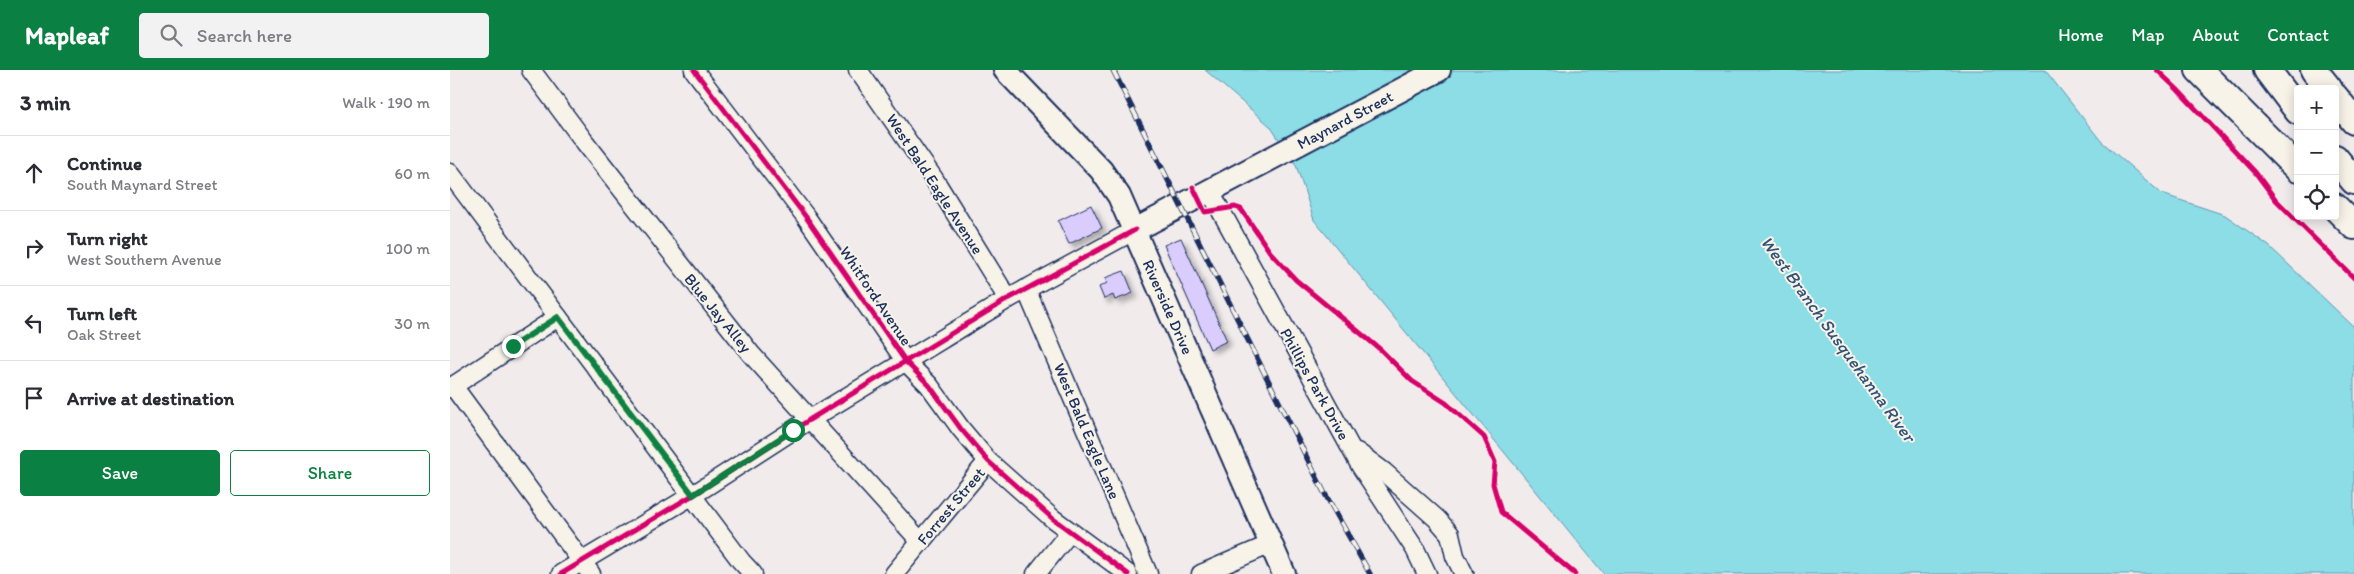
<!DOCTYPE html>
<html lang="en">
<head>
<meta charset="utf-8">
<style>
	body { margin:0; font-family:Itim,sans-serif; background:#f2f2f3; color:#2b2b33 }
	.controls { position:absolute; right:15px; top:15px; display:grid; overflow:hidden; border-radius:5px; box-shadow:0 2px 12px #0003 }
	.controls button { width:45px; height:45px; display:grid; place-items:center; padding:0; border:0; border-bottom:1px solid #e1e1e2; background:#fff; color:#2b2b33; font:25px sans-serif }
	.stop { position:absolute; width:15px; height:15px; margin:-11px; border:4px solid #0b8043; border-radius:50%; background:#fff }
	.stop.end { background:#0b8043; border-color:#fff; box-shadow:0 1px 5px #0008 }
	.list { margin:0; padding:0; list-style:none }
	h2 { display:flex; justify-content:space-between; align-items:center; height:65px; margin:0; padding:0 20px; font-size:21px }
	h2 small { font-size:16px; font-weight:400; color:#7c7c81 }
	.list li { display:grid; grid-template-columns:32px 1fr auto; gap:15px; align-items:center; box-sizing:border-box; height:75px; padding:0 20px; border-top:1px solid #e1e1e2 }
	.list b { display:block; font-size:19px; white-space:nowrap }
	.list p { margin:0; font-size:16px; white-space:nowrap; color:#7c7c81 }
	.list em { font-size:16px; font-style:normal; color:#7c7c81 }
	.actions { display:flex; gap:10px; padding:15px 20px }
	.actions a { flex:1; padding:11px 0; border:1px solid #0b8043; border-radius:5px; text-align:center; font-size:18px; color:#0b8043 }
	.actions .main { background:#0b8043; color:#fff }
	.icon { flex:none; width:28px; height:28px; fill:none; stroke:currentColor; stroke-width:2; stroke-linecap:round; stroke-linejoin:round }
	.map { position:relative; flex:none; width:1904px; height:504px; overflow:hidden }
	header { display:flex; align-items:center; gap:30px; box-sizing:border-box; height:70px; padding:0 25px; background:#0b8043; color:#fff }
	header strong { font-size:24px }
	nav { display:flex; gap:28px; margin-inline-start:auto; font-size:18px }
	.search { width:350px; height:45px; background:#f2f2f3; display:flex; align-items:center; gap:12px; box-sizing:border-box; padding:0 18px; border-radius:5px; color:#7c7c81; font-size:19px }
	main { display:flex }
	aside { flex:1; background:#fff }
	.map>svg:first-child { display:block }
	.water { fill:#8cdde6; stroke:#5f97b0 }
	.building { fill:#dbccfe; stroke:#1b2f5e; filter:url(#shadow) }
	.lines { fill:none; stroke-linecap:round; stroke-linejoin:round }
	.minor-casing { stroke:#1b2f5e; stroke-width:21 }
	.major-casing { stroke:#1b2f5e; stroke-width:26 }
	.highway-casing { stroke:#1b2f5e; stroke-width:30 }
	.minor { stroke:#f7f3e8; stroke-width:18 }
	.major { stroke:#f7f3e8; stroke-width:22 }
	.highway { stroke:#f7f3e8; stroke-width:26 }
	.rail-casing { stroke:#1b2f5e; stroke-width:5.5 }
	.rail { stroke:#f7f3e8; stroke-width:4; stroke-dasharray:11; stroke-linecap:butt }
	.cycleway-casing { stroke:#f7f3e8; stroke-width:8 }
	.cycleway { stroke:#d6006c; stroke-width:5 }
	.route { stroke:#0b8043; stroke-width:6 }
	.labels { text-anchor:middle; dominant-baseline:central; stroke-width:4; stroke-linejoin:round; paint-order:stroke }
	.street-label { font-size:16px; fill:#1b2f5e; stroke:#f7f3e8 }
	.water-label { font-size:18px; font-style:italic; fill:#325279; stroke:#f7f3e8 }
</style>
</head>
<body>
<header>
<strong>Mapleaf</strong>
<div class="search"><svg class="icon" aria-label="search" viewBox="0 0 24 24"><circle cx="10" cy="10" r="6"/><path d="M15 15l6 6"/></svg>Search here</div>
<nav><a>Home</a><a>Map</a><a>About</a><a>Contact</a></nav>
</header>
<main>
<aside>
<h2>3 min<small>Walk · 190 m</small></h2>
<ul class="list">
<li><svg class="icon" aria-label="ahead" viewBox="0 0 24 24"><path d="M12 20V5M6 11l6-6 6 6"/></svg><div><b>Continue</b><p>South Maynard Street</p></div><em>60 m</em></li>
<li><svg class="icon" aria-label="right" viewBox="0 0 24 24"><path d="M7 20v-9h11M14 6l5 5-5 5"/></svg><div><b>Turn right</b><p>West Southern Avenue</p></div><em>100 m</em></li>
<li><svg class="icon" aria-label="left" viewBox="0 0 24 24"><path d="M17 20v-9H6M10 6l-5 5 5 5"/></svg><div><b>Turn left</b><p>Oak Street</p></div><em>30 m</em></li>
<li><svg class="icon" aria-label="arrive" viewBox="0 0 24 24"><path d="M6 21V4h12l-3 4 3 4H6"/></svg><div><b>Arrive at destination</b></div></li>
</ul>
<div class="actions"><a class="main">Save</a><a>Share</a></div>
</aside>
<div class="map">
<svg width="1904" height="504" viewBox="0 0 1904 504">
	<defs>
		<filter id="shadow"><feDropShadow dx="4.5" dy="4.5" stdDeviation="2.5" flood-color="#0004"/></filter>
	</defs>
	<rect width="100%" height="100%" fill="#f1ebec"/>
	<filter id="ink" filterUnits="userSpaceOnUse"><feTurbulence type="fractalNoise" baseFrequency=".02" numOctaves="2"/><feDisplacementMap in="SourceGraphic" scale="10" xChannelSelector="R" yChannelSelector="G"/><feConvolveMatrix kernelMatrix="1 2 1 2 8 2 1 2 1" color-interpolation-filters="sRGB"/></filter>
	<g filter="url(#ink)">
		<path class="water" d="M755,0H1595L1651,71L1712,124L1775,145L1819,176L1904,257V504H1154L864,150L846,95L820,56Z"/>
		<g class="building">
			<path d="M641,135L652,158L619,174L608,151Z"/>
			<path d="M731,168L777,271L760,279L714,175Z"/>
			<path d="M674,201L683,223L665,230L663,225L654,229L649,217L657,213L655,208Z"/>
		</g>
		<g class="lines">
			<defs>
				<g id="minor">
					<path d="M81,0L134,71L301,284L471,472"/>
					<path d="M244,0L356,147L456,292L479,315L511,359L538,391L602,448L678,504"/>
					<path d="M408,0L484,109L558,229"/>
					<path d="M0,103L291,491L303,504"/>
					<path d="M760,121L910,395L965,479L977,504"/>
					<path d="M576,219L698,504"/>
					<path d="M3,316L141,504"/>
					<path d="M0,318L108,247"/>
					<path d="M907,382L934,402L987,449L1000,464L1005,486L1014,504"/>
					<path d="M111,504L243,425L359,350L558,229L685,160"/>
					<path d="M444,504L538,391"/>
					<path d="M586,504L620,462"/>
					<path d="M751,504L821,474"/>
				</g>
				<g id="major">
					<path d="M555,0L651,100L669,126L834,504"/>
					<path d="M685,160L989,0"/>
				</g>
				<g id="highway">
					<path d="M1749,0L1848,99"/>
					<path d="M1817,0L1848,41"/>
					<path d="M1864,0L1879,19"/>
					<path d="M1885,27L1904,51"/>
					<path d="M1885,88L1904,111"/>
					<path d="M1885,137L1904,156"/>
				</g>
			</defs>
			<use href="#minor" class="minor-casing"/>
			<use href="#major" class="major-casing"/>
			<use href="#highway" class="highway-casing"/>
			<use href="#minor" class="minor"/>
			<use href="#major" class="major"/>
			<use href="#highway" class="highway"/>
			<defs>
				<path id="rail" d="M663,0L874,422L920,504"/>
			</defs>
			<use href="#rail" class="rail-casing"/>
			<use href="#rail" class="rail"/>
			<defs>
				<g id="cycleway">
					<path d="M244,0L356,147L456,292L479,315L511,359L538,391L602,448L678,504"/>
					<path d="M1707,0L1727,19L1805,102L1826,130L1904,208"/>
					<path d="M743,117L755,142L785,137L791,139L820,182L846,210L931,280L962,311L996,333L1034,367L1045,392L1043,414L1051,442L1125,504"/>
					<path d="M111,504L243,425L359,350L558,229L685,160"/>
				</g>
			</defs>
			<use href="#cycleway" class="cycleway-casing"/>
			<use href="#cycleway" class="cycleway"/>
		</g>
	</g>
	<g class="lines" filter="url(#ink)">
		<path class="route" d="M63,276L108,247L243,425L343,360"/>
	</g>
	<g class="labels">
		<g class="street-label">
			<text transform="translate(895 50) rotate(-28)">Maynard Street</text>
			<text transform="translate(485 114) rotate(57)">West Bald Eagle Avenue</text>
			<text transform="translate(426 226) rotate(56)">Whitford Avenue</text>
			<text transform="translate(718 237) rotate(66)">Riverside Drive</text>
			<text transform="translate(268 243) rotate(51)">Blue Jay Alley</text>
			<text transform="translate(865 314) rotate(61)">Phillips Park Drive</text>
			<text transform="translate(637 361) rotate(67)">West Bald Eagle Lane</text>
			<text transform="translate(501 436) rotate(-50)">Forrest Street</text>
		</g>
		<g class="water-label">
			<text transform="translate(1388 269) rotate(54)">West Branch Susquehanna River</text>
		</g>
	</g>
</svg>
<div class="controls">
<button>+</button>
<button>−</button>
<button><svg class="icon" aria-label="locate" viewBox="0 0 24 24"><circle cx="12" cy="12" r="6"/><path d="M12 2v4M12 18v4M2 12h4M18 12h4"/></svg></button>
</div>
<div class="stop" style="left:343px;top:360px"></div>
<div class="stop end" style="left:63px;top:276px"></div>
</div>
</main>
</body>
</html>
